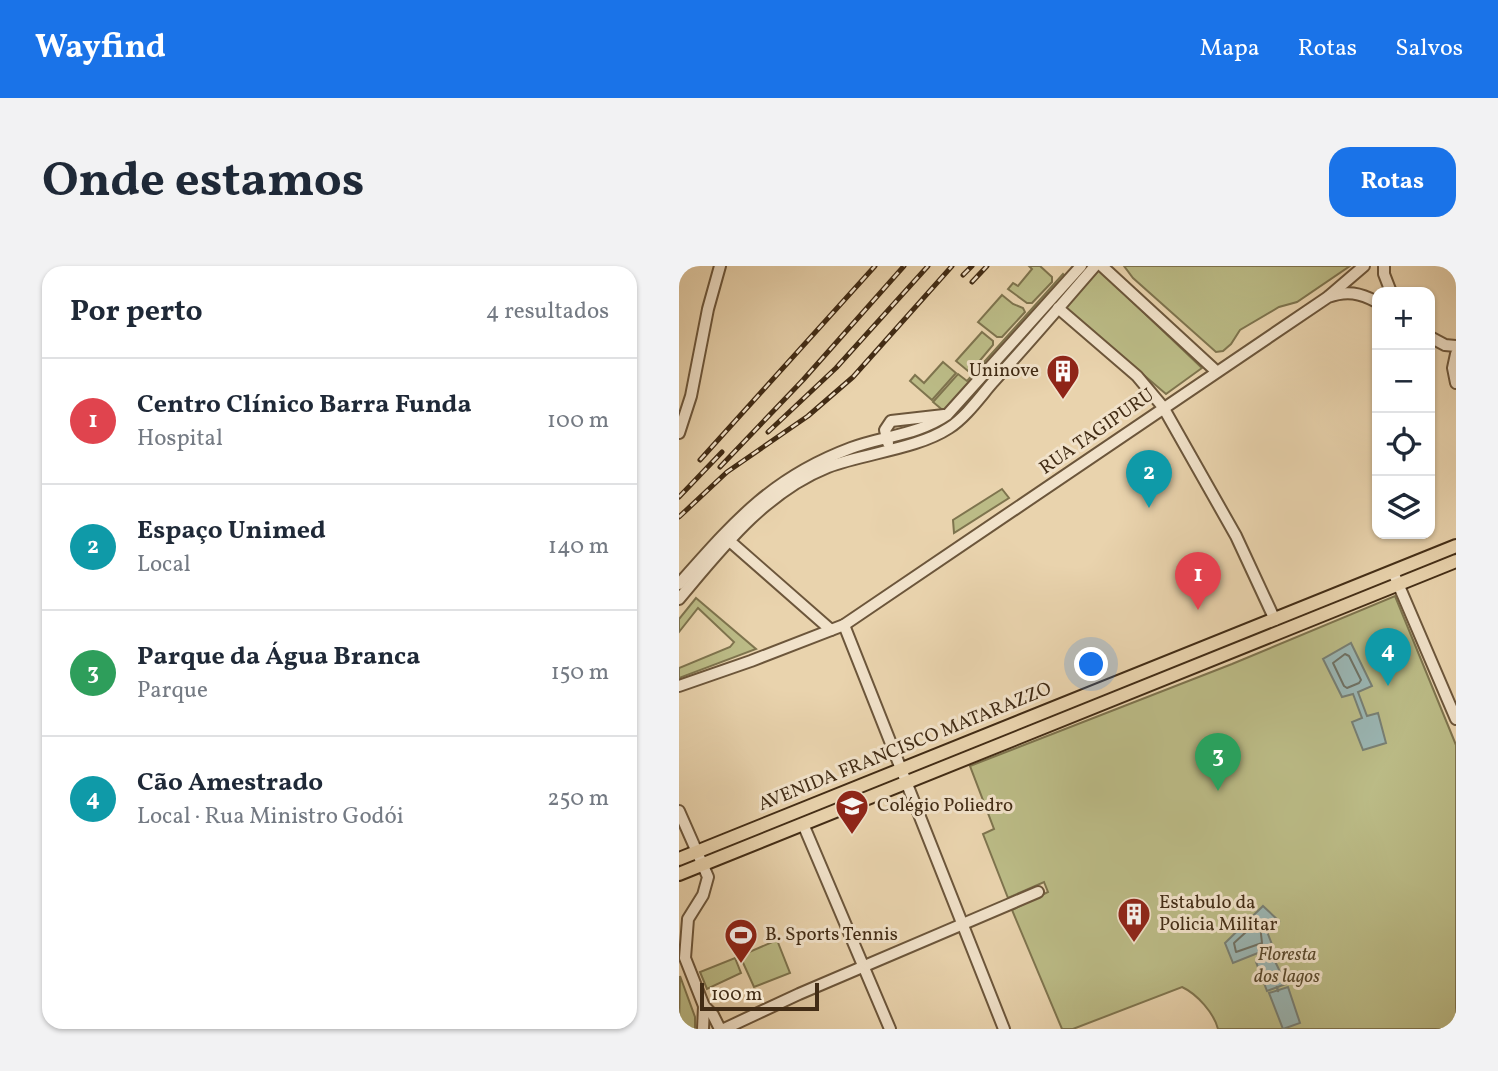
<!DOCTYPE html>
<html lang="pt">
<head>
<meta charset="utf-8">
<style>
	body { margin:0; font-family:Vollkorn,serif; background:#f2f2f3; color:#1f2937 }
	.controls { position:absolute; right:21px; top:21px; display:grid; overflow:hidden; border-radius:14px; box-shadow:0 2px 5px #0004 }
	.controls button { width:63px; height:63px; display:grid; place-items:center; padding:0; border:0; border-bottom:2px solid #e0e1e3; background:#fff; color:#1f2937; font:35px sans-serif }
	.scale { position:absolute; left:21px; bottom:18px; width:119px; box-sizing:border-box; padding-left:7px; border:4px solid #422c15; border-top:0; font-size:19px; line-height:24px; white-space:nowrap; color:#422c15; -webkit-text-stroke:5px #f1e2ca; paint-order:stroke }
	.you { position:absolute; left:413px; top:399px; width:24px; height:24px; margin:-18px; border:5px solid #fff; border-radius:50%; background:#1a73e8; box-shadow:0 0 0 10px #1a73e833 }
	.badge { display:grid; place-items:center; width:46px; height:46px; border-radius:50%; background:#1a73e8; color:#fff; font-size:23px; font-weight:700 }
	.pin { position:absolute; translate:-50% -58px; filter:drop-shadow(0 2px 4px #0008) }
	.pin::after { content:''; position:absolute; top:37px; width:24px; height:21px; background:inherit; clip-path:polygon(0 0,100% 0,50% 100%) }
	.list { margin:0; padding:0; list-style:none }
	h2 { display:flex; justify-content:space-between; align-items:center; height:91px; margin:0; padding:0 28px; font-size:30px }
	h2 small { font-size:23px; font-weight:400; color:#747a83 }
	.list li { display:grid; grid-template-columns:46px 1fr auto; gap:21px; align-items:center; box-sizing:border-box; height:126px; padding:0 28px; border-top:2px solid #e0e1e3 }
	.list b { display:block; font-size:26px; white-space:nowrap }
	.list p { margin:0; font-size:23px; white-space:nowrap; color:#747a83 }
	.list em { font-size:23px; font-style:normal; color:#747a83 }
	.icon { flex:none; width:38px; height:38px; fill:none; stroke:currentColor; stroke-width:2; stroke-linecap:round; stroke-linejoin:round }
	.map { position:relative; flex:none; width:777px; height:763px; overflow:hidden; border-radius:21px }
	header { display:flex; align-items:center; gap:42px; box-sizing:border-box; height:98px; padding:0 35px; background:#1a73e8; color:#fff }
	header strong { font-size:33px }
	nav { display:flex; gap:38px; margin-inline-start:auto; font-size:24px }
	.intro { display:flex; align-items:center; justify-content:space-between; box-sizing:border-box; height:168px; padding:0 42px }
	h1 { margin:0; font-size:49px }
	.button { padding:18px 32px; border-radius:21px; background:#1a73e8; color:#fff; font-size:24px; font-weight:700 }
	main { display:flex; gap:42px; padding:0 42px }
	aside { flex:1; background:#fff; border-radius:21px; box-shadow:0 2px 5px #0004 }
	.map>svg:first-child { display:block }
	.green { fill:#bbbb86; stroke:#7e744e; stroke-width:2 }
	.water { fill:#9ab6b4; stroke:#777f74; stroke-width:2 }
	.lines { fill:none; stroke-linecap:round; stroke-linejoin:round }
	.shore { stroke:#6e7164; stroke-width:2 }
	.stream { stroke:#777f74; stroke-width:2.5 }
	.minor-casing { stroke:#6c563b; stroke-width:14 }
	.major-casing { stroke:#422c15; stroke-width:16 }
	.minor { stroke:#f1e2ca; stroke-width:10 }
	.major { stroke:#e9d3ad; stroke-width:12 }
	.rail-casing { stroke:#422c15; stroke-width:5 }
	.rail { stroke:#f1e2ca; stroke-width:2.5; stroke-dasharray:8; stroke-linecap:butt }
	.labels { text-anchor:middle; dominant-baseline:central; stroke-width:6; stroke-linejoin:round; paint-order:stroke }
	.poi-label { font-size:19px; fill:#422c15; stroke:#f1e2ca; text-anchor:start }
	.street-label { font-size:19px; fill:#422c15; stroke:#f1e2ca }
	.park-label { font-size:19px; font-style:italic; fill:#5a492c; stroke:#f1e2ca }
</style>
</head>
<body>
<header>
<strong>Wayfind</strong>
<nav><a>Mapa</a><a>Rotas</a><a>Salvos</a></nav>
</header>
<div class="intro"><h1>Onde estamos</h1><a class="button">Rotas</a></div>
<main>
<aside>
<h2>Por perto<small>4 resultados</small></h2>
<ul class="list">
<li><span class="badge" style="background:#e0444e">1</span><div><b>Centro Clínico Barra Funda</b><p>Hospital</p></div><em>100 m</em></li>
<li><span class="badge" style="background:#0f9aa8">2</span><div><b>Espaço Unimed</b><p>Local</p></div><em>140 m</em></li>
<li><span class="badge" style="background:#2e9e5b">3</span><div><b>Parque da Água Branca</b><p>Parque</p></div><em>150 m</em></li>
<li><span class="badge" style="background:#0f9aa8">4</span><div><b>Cão Amestrado</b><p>Local · Rua Ministro Godói</p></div><em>250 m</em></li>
</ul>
</aside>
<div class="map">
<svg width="777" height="763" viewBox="0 0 777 763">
	<rect width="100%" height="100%" fill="#e9d3ad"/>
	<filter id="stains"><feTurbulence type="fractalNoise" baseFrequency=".00286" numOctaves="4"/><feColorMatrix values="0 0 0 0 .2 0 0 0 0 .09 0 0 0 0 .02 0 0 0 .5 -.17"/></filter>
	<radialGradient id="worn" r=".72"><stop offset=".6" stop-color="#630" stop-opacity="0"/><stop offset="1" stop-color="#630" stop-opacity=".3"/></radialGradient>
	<g class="green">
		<path d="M350,0H361L373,11V16L353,37H348L329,23L334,17L339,20L353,3Z"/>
		<path d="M445,0H671L618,36L600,41L561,64L552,78L544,85L537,86L454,12Z"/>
		<path d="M419,3L523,102L487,128L385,41Z"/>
		<path d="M384,8L387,11L266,146L254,136L279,108L288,115Z"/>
		<path d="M323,29L334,38L344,42L346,46L323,71H318L299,56Z"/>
		<path d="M303,66L314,75V79L293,104L289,105L277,95Z"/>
		<path d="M264,96L277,107L253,134L231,115L236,109L245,117Z"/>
		<path d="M323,223L330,232L275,267L274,254Z"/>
		<path d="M716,330L777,479V753L766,763H539C535,747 518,728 503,721L394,763H383L333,644L369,626L365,616L329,632L304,568L315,563L291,500L553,398Z"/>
		<path d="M17,332L77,383L0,412V402L51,381L55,376L19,342L0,366V353Z"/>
		<path d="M98,674L111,707L75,721L61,690Z"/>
		<path d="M56,692L62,707L28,723L21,706Z"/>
		<path d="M1,710L16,751V763H0Z"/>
	</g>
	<g class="water">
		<path d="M672,377L693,420L679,426L688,450L699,447L707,477L684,484L673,456L683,452L674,428L663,431L644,393Z"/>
		<path d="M584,640L600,655L587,663L594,681L554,697L546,677Z"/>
		<path d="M592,687L607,718L588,725L577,696Z"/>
		<path d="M609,721L621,757L604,763L590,727Z"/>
	</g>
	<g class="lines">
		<g class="shore">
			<path d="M666,388L670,390L682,414L680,417L668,422L665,420L654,397Z"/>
			<path d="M578,656L581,659L583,677L557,686L555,677Z"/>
		</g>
		<g class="stream">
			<path d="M581,686L583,693"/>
			<path d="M598,721L599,725"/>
		</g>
		<defs>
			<g id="minor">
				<path d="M423,0L537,105"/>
				<path d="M705,0V8L712,26"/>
				<path d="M650,30L685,0"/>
				<path d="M379,42L458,110L484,141L557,270L596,354"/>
				<path d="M751,71L766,79L777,80"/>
				<path d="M777,88L774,102L777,117"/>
				<path d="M0,167L12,130L29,43L41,0"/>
				<path d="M209,177L206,164L212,155L265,149"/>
				<path d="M46,271L152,364"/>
				<path d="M714,306L777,453"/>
				<path d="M0,318C55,256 92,212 172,182C204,170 239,169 268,149L402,0"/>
				<path d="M0,333C42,283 86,226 149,201C186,187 238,183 270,162C287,151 301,131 314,116C349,78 382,39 416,0"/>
				<path d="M165,359L325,763"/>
				<path d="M0,420L72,395L165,359L649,31C668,24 681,27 698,36"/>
				<path d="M0,545L29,611L24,629L9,653L6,692L25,740L34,749L41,763"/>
				<path d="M124,558L211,763"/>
				<path d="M24,763L25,740"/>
				<path d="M45,763L120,728L359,626"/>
			</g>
			<g id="major">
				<path d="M0,593L777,280"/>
				<path d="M0,608L777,295"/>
			</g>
		</defs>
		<use href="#minor" class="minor-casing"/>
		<use href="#major" class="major-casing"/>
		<use href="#minor" class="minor"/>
		<use href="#major" class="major"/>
		<defs>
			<g id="rail">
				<path d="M284,9L293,0"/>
				<path d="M293,16L308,0"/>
				<path d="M89,166L157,102L249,0"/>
				<path d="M21,194L196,0"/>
				<path d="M41,201L124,114L225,0"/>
				<path d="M0,231L43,186"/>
				<path d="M0,251L48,206L129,150L174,111L273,0"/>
			</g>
		</defs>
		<use href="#rail" class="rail-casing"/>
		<use href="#rail" class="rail"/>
	</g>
	<defs>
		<symbol id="building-pin" viewBox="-11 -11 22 30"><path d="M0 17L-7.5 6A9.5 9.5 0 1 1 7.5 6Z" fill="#8f2418" stroke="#f1e2ca"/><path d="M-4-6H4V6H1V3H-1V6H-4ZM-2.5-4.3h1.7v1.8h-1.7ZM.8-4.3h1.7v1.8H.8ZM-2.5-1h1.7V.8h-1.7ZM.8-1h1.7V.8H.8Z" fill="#fff"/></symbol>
		<symbol id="school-pin" viewBox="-11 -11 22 30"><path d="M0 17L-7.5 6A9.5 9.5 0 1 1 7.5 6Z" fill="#8f2418" stroke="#f1e2ca"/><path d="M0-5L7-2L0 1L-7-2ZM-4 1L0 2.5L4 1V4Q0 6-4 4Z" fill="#fff"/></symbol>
		<symbol id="stadium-pin" viewBox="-11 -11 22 30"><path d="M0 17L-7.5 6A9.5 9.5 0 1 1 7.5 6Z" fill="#8f2418" stroke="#f1e2ca"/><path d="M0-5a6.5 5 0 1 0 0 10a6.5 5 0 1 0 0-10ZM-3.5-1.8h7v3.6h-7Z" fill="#fff"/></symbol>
	</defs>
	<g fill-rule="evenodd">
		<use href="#building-pin" x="365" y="86" width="38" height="52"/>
		<use href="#school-pin" x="154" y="521" width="38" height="52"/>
		<use href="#building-pin" x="436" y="629" width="38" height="52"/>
		<use href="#stadium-pin" x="43" y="650" width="38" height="52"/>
	</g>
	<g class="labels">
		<g class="poi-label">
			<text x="360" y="105" text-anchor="end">Uninove</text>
			<text x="198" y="540">Colégio Poliedro</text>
			<text x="480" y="637">Estabulo da<tspan x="480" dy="22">Policia Militar</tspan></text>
			<text x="86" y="669">B. Sports Tennis</text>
		</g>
		<g class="street-label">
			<text transform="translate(418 166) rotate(-35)">RUA TAGIPURU</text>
			<text transform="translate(226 481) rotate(-22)">AVENIDA FRANCISCO MATARAZZO</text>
		</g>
		<g class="park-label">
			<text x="608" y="689">Floresta<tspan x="608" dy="22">dos lagos</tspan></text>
		</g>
	</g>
	<rect width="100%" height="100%" filter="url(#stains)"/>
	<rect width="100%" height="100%" fill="url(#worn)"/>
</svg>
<div class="controls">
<button>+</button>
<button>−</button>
<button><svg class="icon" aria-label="locate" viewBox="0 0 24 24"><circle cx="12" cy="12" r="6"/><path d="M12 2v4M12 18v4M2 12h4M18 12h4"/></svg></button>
<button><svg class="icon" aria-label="layers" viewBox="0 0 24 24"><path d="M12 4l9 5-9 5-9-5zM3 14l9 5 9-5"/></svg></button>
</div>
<div class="scale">100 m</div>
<div class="you"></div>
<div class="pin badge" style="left:519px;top:344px;background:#e0444e">1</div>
<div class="pin badge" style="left:470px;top:242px;background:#0f9aa8">2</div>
<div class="pin badge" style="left:539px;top:525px;background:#2e9e5b">3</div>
<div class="pin badge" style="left:709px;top:420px;background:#0f9aa8">4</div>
</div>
</main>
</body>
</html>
